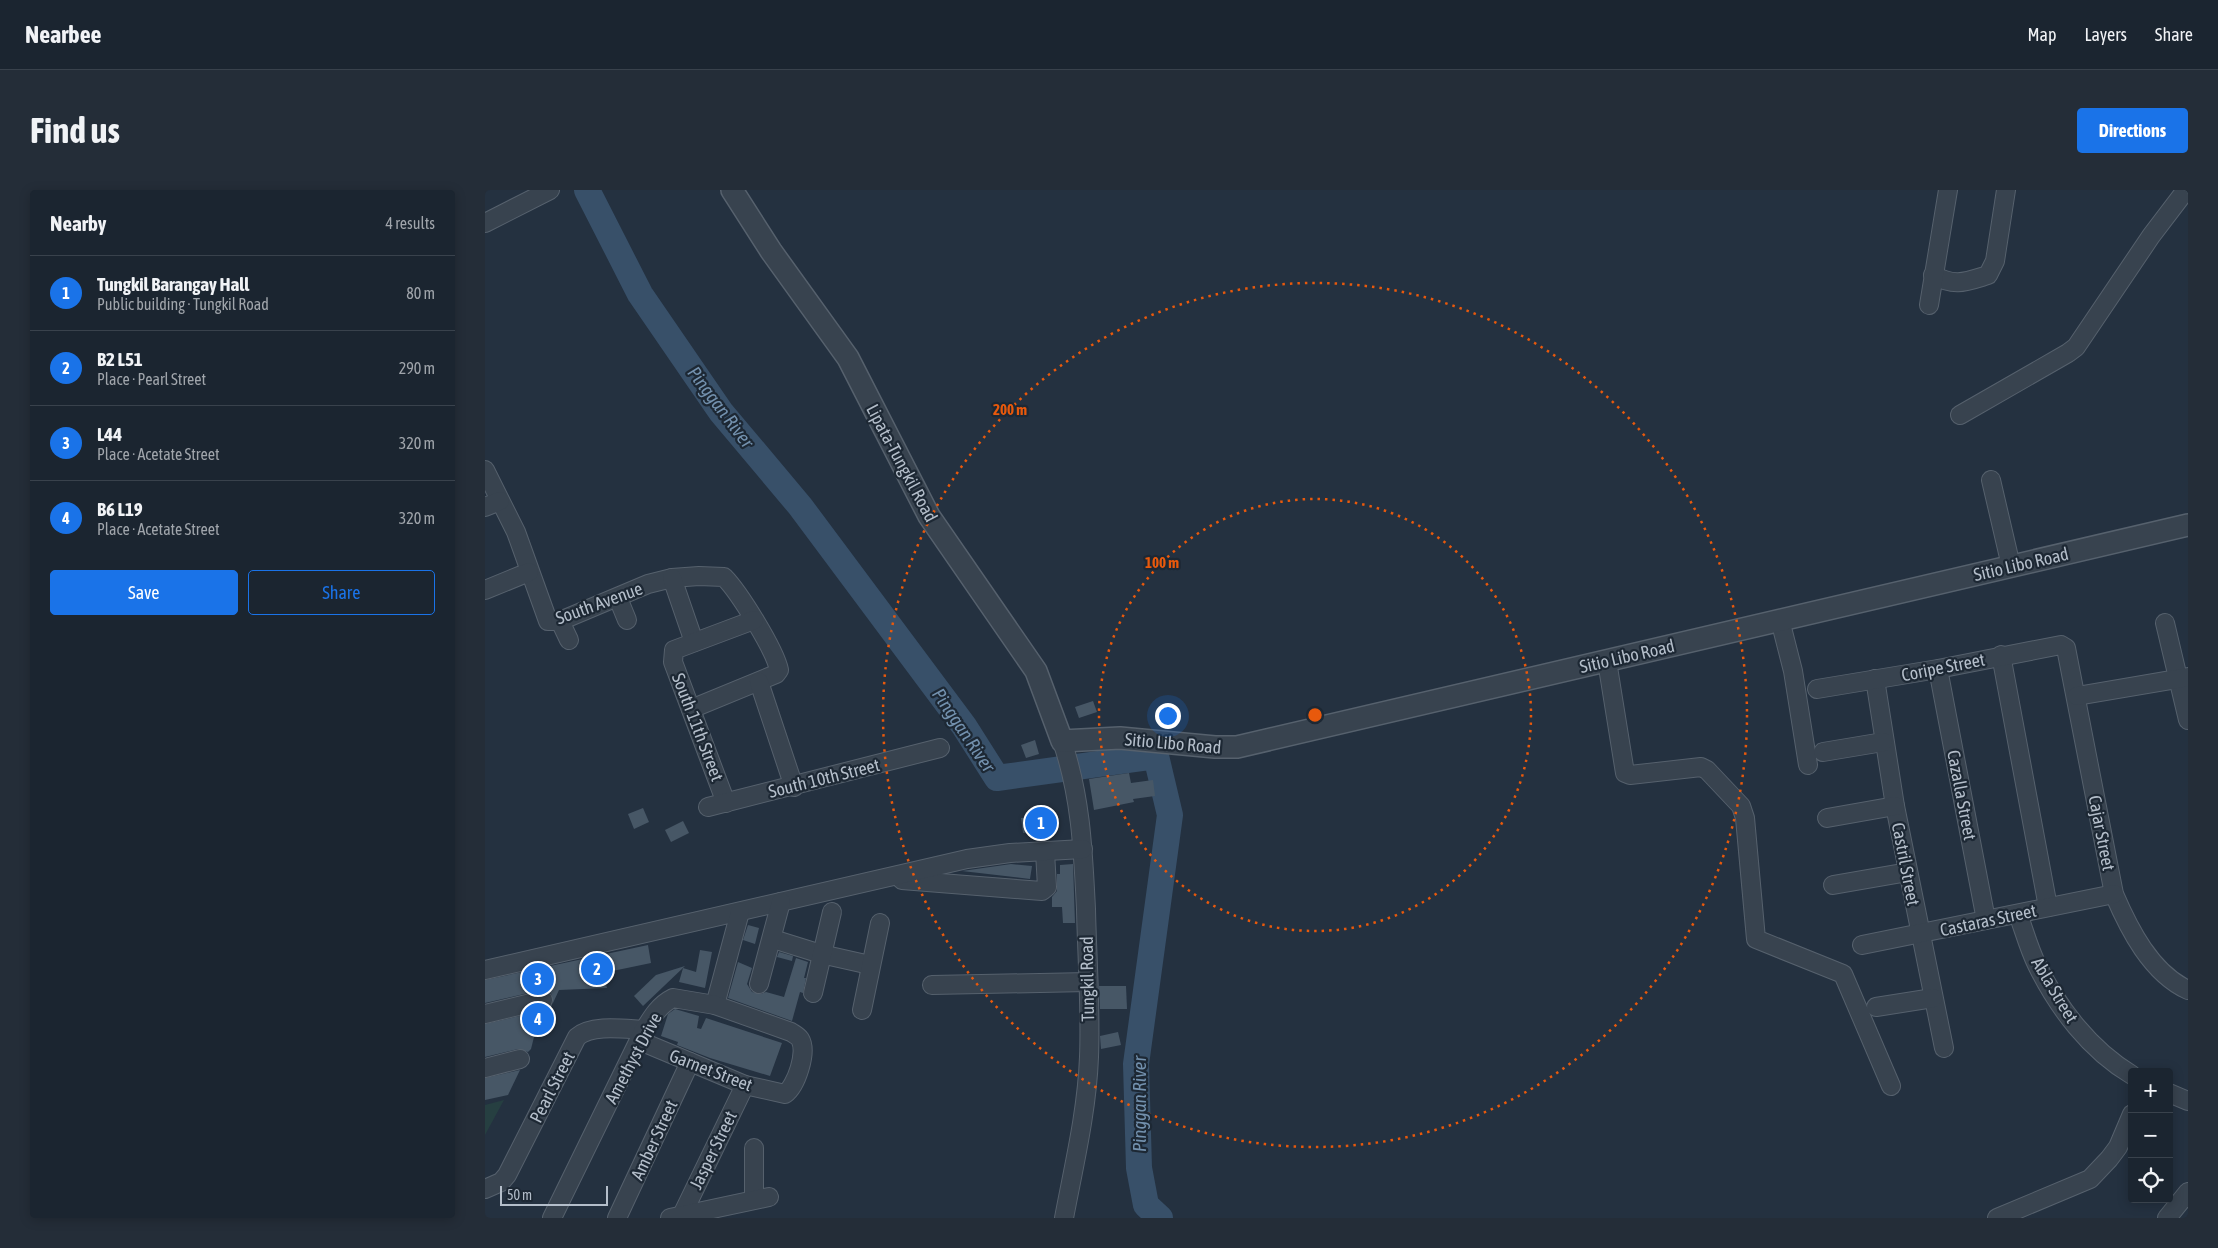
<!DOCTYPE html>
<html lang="en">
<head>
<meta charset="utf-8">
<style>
	body { margin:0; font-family:"Asap Condensed",sans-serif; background:#242d38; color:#f1f3f6 }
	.controls { position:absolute; right:15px; bottom:15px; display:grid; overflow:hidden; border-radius:5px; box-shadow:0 2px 12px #0003 }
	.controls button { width:45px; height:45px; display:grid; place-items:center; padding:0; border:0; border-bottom:1px solid #39424c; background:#1b2530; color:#f1f3f6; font:25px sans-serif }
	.scale { position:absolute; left:15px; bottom:12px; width:108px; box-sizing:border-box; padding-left:5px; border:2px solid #b4beca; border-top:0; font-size:14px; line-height:18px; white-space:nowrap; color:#b4beca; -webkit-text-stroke:4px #1d2834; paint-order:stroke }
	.you { position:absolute; left:682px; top:525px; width:18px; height:18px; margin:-12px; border:4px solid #fff; border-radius:50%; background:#1a73e8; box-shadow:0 0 0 8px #1a73e833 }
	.badge { display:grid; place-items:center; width:32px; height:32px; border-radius:50%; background:#1a73e8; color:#fff; font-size:16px; font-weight:700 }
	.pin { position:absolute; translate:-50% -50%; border:2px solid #fff; box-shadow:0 1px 5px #0006 }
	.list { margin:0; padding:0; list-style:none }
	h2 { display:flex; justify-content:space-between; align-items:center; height:65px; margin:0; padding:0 20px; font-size:21px }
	h2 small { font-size:16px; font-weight:400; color:#a0a5ab }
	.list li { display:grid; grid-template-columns:32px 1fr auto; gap:15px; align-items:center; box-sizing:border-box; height:75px; padding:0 20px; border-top:1px solid #39424c }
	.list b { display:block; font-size:19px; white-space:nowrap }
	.list p { margin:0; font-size:16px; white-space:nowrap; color:#a0a5ab }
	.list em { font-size:16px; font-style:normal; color:#a0a5ab }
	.actions { display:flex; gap:10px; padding:15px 20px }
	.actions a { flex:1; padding:11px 0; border:1px solid #1a73e8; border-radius:5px; text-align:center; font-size:18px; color:#1a73e8 }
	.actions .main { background:#1a73e8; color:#fff }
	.icon { flex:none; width:28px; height:28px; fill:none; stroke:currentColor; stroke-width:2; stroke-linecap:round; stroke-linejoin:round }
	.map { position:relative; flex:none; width:1703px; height:1028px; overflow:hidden; border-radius:5px }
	header { display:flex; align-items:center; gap:30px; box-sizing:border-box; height:70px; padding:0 25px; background:#1b2530; border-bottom:1px solid #39424c }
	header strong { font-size:24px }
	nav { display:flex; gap:28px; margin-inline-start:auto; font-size:18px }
	.intro { display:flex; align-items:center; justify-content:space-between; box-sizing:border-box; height:120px; padding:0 30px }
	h1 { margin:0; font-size:35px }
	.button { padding:12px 22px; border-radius:5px; background:#1a73e8; color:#fff; font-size:18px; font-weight:700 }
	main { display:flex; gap:30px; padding:0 30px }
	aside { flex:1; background:#1b2530; border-radius:5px; box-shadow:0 2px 12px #0003 }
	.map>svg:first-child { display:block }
	.green { fill:#263f41 }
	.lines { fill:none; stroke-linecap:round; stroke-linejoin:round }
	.river { stroke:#385069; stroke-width:26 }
	.building { fill:#475766 }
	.minor-casing { stroke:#56616d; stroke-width:20 }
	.tertiary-casing { stroke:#56616d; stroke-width:24 }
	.minor { stroke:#38434f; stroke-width:18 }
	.tertiary { stroke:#38434f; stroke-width:21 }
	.ring { fill:none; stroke:#e8590c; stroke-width:2.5; stroke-dasharray:2.5 5 }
	.labels { text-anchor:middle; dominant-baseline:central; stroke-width:4.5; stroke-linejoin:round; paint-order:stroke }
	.street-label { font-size:18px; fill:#b4beca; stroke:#1d2834 }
	.water-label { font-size:19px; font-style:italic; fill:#7391ae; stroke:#1d2834 }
	.centre { fill:#e8590c; stroke:#1d2834; stroke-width:2.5 }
	.ring-label { font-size:15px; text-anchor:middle; font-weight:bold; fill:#e8590c; stroke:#1d2834; stroke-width:4.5; stroke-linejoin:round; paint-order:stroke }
</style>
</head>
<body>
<header>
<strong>Nearbee</strong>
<nav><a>Map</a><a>Layers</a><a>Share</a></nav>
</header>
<div class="intro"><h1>Find us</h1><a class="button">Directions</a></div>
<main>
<aside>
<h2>Nearby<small>4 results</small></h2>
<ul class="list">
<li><span class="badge">1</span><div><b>Tungkil Barangay Hall</b><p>Public building · Tungkil Road</p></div><em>80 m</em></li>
<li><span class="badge">2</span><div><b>B2 L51</b><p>Place · Pearl Street</p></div><em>290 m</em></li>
<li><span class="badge">3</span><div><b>L44</b><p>Place · Acetate Street</p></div><em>320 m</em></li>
<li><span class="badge">4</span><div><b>B6 L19</b><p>Place · Acetate Street</p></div><em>320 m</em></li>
</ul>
<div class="actions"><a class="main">Save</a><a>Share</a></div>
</aside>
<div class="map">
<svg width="1703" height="1028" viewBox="0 0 1703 1028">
	<rect width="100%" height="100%" fill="#243140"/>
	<path class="green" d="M19,910L0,945V915Z"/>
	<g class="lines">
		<path class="river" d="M102,0L155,104L236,222L315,316L479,536L512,588L671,566L685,625L651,874L654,978L661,1015L675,1028"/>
	</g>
	<g class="building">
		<path d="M608,511L612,522L594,528L590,517Z"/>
		<path d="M550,550L554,564L541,568L536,555Z"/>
		<path d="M644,583L646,593L668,590L670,606L648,609L649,612L609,620L604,589Z"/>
		<path d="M158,618L164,632L149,639L143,624Z"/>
		<path d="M554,626L552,641L538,643L536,628Z"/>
		<path d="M198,631L204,643L186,652L180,640Z"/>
		<path d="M526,674L547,676L545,689L477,681Z"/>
		<path d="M588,674L590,733H578L577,717H567V707L572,701V684H575V675Z"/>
		<path d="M263,735L274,738L270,754L258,750Z"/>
		<path d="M163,755L166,773L118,783L122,798L74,800L68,813L66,803L56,800L0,813V790Z"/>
		<path d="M215,760L227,762L220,798L194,792L198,778L211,782Z"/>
		<path d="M294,762L308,766L307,771L292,767Z"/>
		<path d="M311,768L323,772L319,788H321L318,803L315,802L307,831L243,808L253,772L267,778L262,794L267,802L276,804L281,802L299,807Z"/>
		<path d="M200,776L158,816L149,806L171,785Z"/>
		<path d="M614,796H641L642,819H615Z"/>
		<path d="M67,815L56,839H51L46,859L43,862L33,859L0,867V834L60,820Z"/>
		<path d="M190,819L214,826L212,838L216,839L221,828L297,853L285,886L225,868L192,855L193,852L176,846L183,824Z"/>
		<path d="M633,842L636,855L616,859L615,846Z"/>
		<path d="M35,880L23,905L0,910V888Z"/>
	</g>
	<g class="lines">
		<defs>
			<g id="minor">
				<path d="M0,33L65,0"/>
				<path d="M1448,85C1470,97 1480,92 1503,85L1510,71L1521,0"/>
				<path d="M1444,115L1463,0"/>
				<path d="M1475,225L1583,163L1591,157L1666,46L1701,0"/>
				<path d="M0,280L31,342L63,431H75L163,394L187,388L214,386L239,387C254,402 290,460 294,480L291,484L206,519"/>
				<path d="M1506,290L1526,376"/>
				<path d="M0,317L15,311"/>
				<path d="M187,388L209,452"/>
				<path d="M0,400L44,382"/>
				<path d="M133,408L142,430"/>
				<path d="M1295,430L1308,481L1323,575"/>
				<path d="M75,431L84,450"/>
				<path d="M1680,433L1703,530"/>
				<path d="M1516,465L1563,717"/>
				<path d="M1122,471L1140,583L1145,585L1216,577L1222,580L1256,616L1260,628L1271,749L1358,784L1406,896"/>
				<path d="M1453,479L1501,730"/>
				<path d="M1390,489L1410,616L1459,858"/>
				<path d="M274,492L309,597"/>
				<path d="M1332,499L1453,479L1576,455L1581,458L1629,704C1644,739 1666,783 1703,800"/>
				<path d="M1592,506L1703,487"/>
				<path d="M577,551C596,607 598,660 601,719C602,768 606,818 604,867C602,921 589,975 579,1028"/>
				<path d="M1338,562L1398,552"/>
				<path d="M241,613L188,472L189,460L269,430"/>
				<path d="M223,617L455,558"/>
				<path d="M1342,628L1410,616"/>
				<path d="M417,690L557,701L562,697L560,662"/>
				<path d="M1348,695L1423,682"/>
				<path d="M1533,724C1539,740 1544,759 1552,775C1573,818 1605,860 1647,885"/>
				<path d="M288,749L336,764L385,775"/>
				<path d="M1377,755L1629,704"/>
				<path d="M0,780L482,669L525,663L598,659"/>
				<path d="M274,794L296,712"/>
				<path d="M447,795L603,792"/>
				<path d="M328,803L347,722"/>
				<path d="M230,815L255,722"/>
				<path d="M1391,817L1448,808"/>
				<path d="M377,820L395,733"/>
				<path d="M0,824L58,810"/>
				<path d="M0,878L35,869"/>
				<path d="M1684,903L1703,911"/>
				<path d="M269,958V1009"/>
				<path d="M0,999L16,992L22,985L92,847C107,834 139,839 159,840"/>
				<path d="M197,1025L260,895"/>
				<path d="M67,1028L159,840C167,827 174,815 188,808L230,815L306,842C309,844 313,846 315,849C323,862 311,896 300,904L260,895L155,851"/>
				<path d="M132,1028L205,872"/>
				<path d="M185,1028L284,1007"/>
				<path d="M1512,1028L1605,989L1624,969L1633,957L1647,924"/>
				<path d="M1682,1028L1703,1002"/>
			</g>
			<path id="tertiary" d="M247,0L286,61L363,168L444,326L551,481L577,551L635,548L730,557H752L1703,335"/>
		</defs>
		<use href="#minor" class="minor-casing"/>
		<use href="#tertiary" class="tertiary-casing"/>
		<use href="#minor" class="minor"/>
		<use href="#tertiary" class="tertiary"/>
	</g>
	<g class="ring">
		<circle cx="830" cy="525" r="216"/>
		<circle cx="830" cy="525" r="432"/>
	</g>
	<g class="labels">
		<g class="street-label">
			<text transform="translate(417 273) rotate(62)">Lipata-Tungkil Road</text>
			<text transform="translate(1536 374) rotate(-13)">Sitio Libo Road</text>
			<text transform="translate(114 413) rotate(-20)">South Avenue</text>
			<text transform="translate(1142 466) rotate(-13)">Sitio Libo Road</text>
			<text transform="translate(1458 477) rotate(-11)">Coripe Street</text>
			<text transform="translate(213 537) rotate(69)">South 11th Street</text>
			<text transform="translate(688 553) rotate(5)">Sitio Libo Road</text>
			<text transform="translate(339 588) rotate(-14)">South 10th Street</text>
			<text transform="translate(1477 605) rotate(79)">Cazalla Street</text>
			<text transform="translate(1617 643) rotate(79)">Cajar Street</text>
			<text transform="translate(1421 674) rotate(79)">Castril Street</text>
			<text transform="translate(1503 730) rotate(-12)">Castaras Street</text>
			<text transform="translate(602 789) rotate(-91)">Tungkil Road</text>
			<text transform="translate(1570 800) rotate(59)">Abla Street</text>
			<text transform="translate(148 868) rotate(-62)">Amethyst Drive</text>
			<text transform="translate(226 880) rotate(21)">Garnet Street</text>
			<text transform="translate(67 897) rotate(-63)">Pearl Street</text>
			<text transform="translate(169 950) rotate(-65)">Amber Street</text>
			<text transform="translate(228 960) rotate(-64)">Jasper Street</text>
		</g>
		<g class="water-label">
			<text transform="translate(236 217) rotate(53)">Pinggan River</text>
			<text transform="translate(479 540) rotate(56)">Pinggan River</text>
			<text transform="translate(654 914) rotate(-90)">Pinggan River</text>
		</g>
	</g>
	<circle cx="830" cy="525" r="8" class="centre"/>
	<g class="ring-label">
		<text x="525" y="225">200 m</text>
		<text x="677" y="378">100 m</text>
	</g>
</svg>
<div class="controls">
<button>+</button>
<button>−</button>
<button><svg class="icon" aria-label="locate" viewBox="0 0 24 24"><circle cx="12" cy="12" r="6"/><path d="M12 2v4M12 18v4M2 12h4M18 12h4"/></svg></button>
</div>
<div class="scale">50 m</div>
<div class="you"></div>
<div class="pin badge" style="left:556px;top:633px">1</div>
<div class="pin badge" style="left:112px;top:779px">2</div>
<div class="pin badge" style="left:53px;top:789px">3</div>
<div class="pin badge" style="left:53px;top:829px">4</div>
</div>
</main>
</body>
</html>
